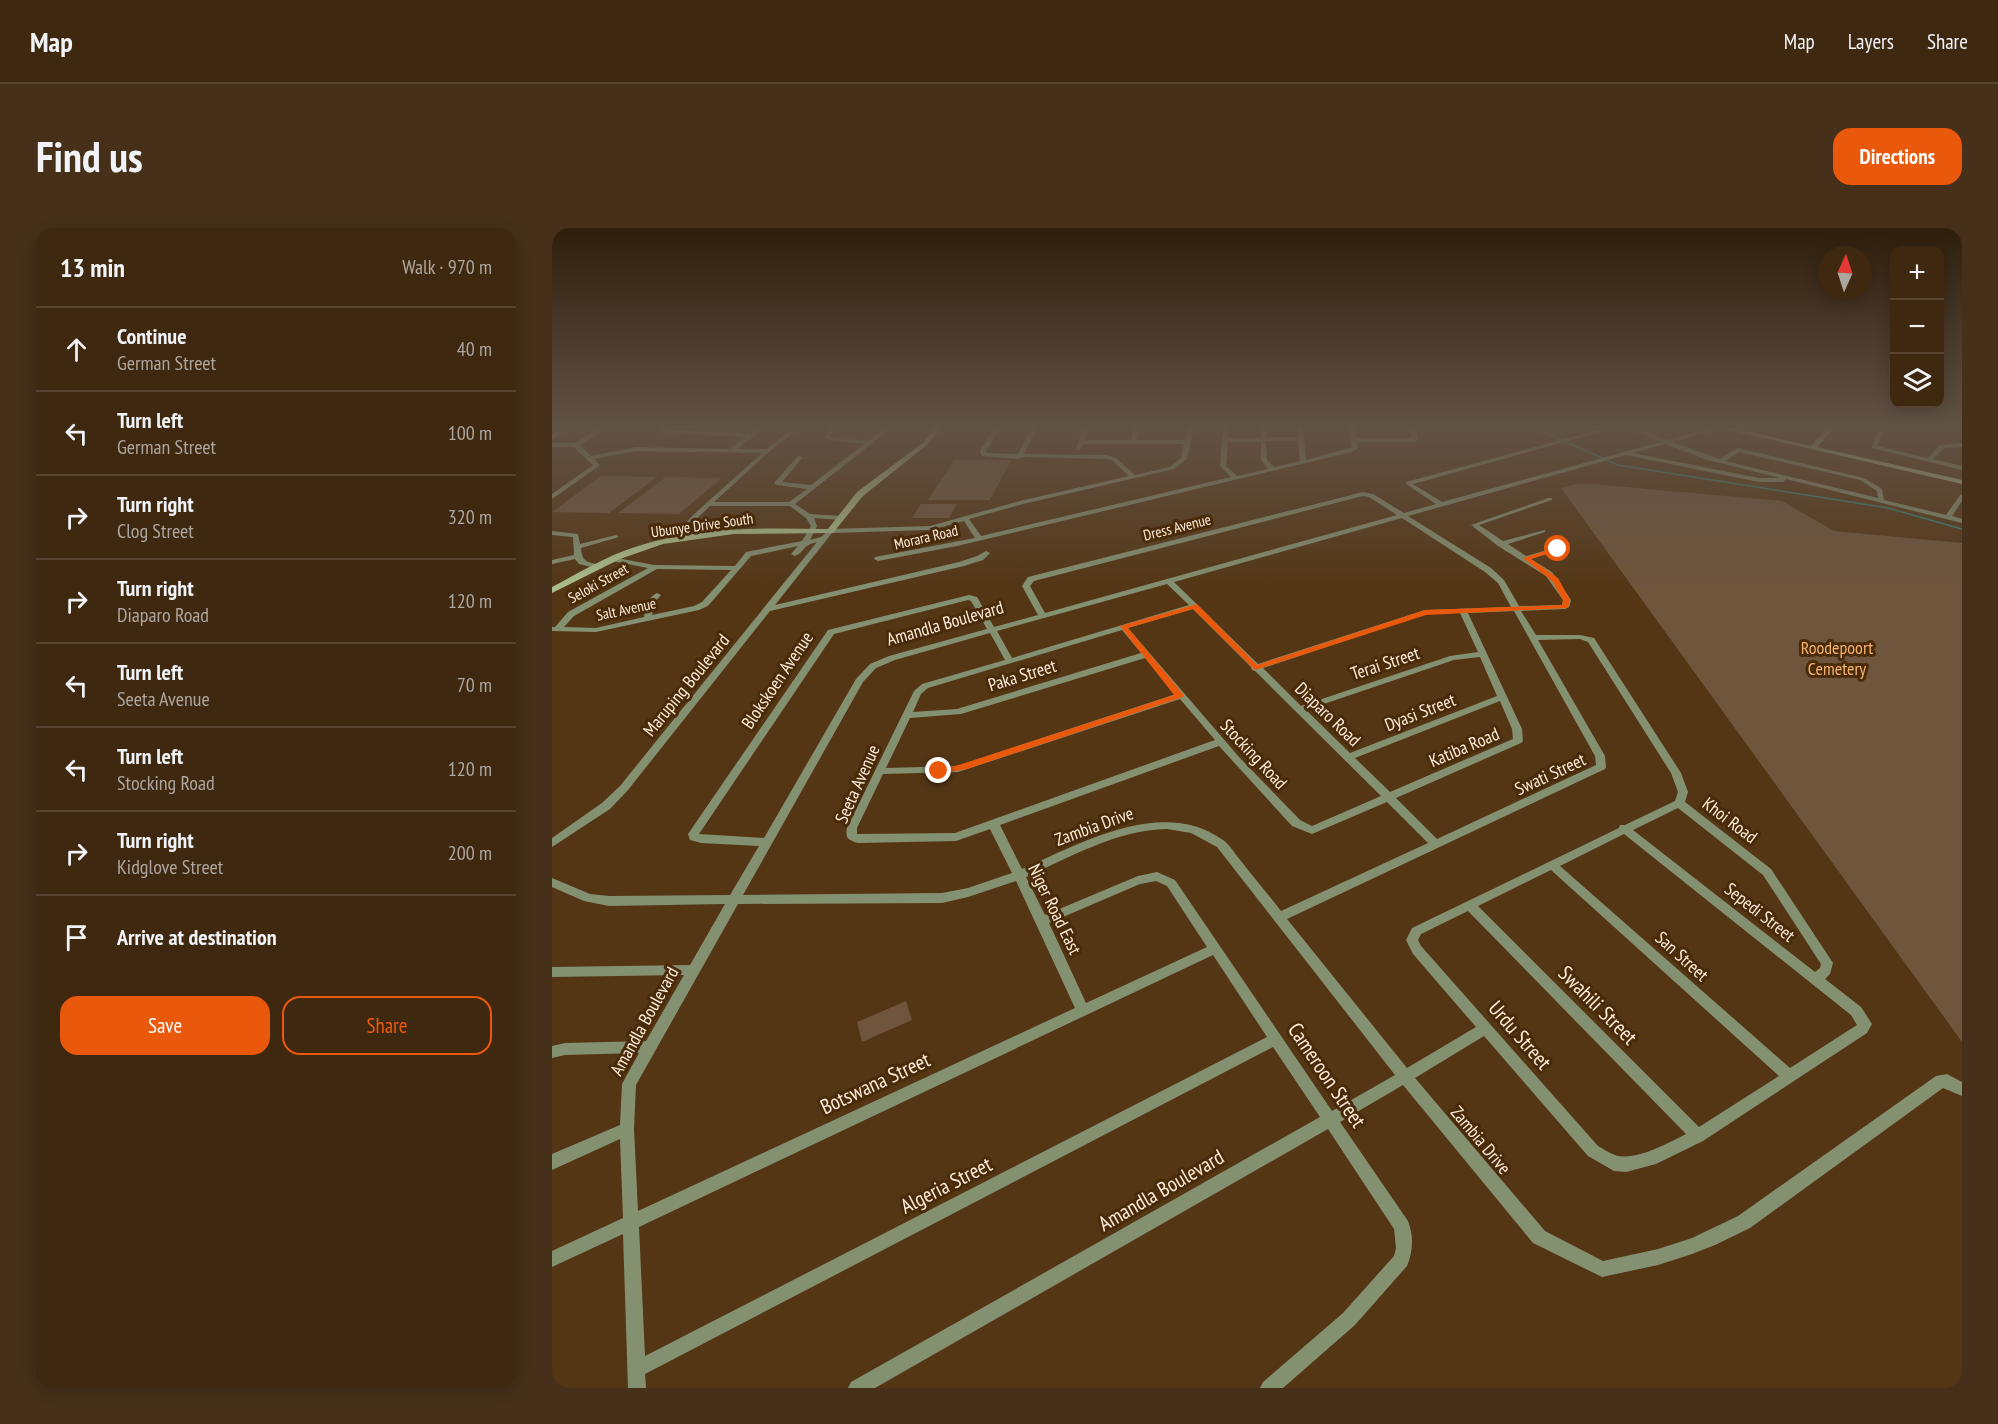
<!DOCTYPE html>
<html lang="en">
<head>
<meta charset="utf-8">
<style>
	body { margin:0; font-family:"PT Sans Narrow",sans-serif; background:#463019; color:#f1f3f6 }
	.controls { position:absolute; right:18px; top:18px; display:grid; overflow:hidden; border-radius:12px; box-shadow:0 3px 15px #0003 }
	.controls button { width:54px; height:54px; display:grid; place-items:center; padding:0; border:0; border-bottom:2px solid #584430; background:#3f2810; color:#f1f3f6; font:30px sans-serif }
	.compass { position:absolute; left:1266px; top:18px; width:54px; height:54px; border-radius:50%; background:#3f2810; box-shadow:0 3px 15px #0003; rotate:3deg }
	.stop { position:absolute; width:18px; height:18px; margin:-14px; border:4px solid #ea580c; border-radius:50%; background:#fff }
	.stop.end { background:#ea580c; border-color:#fff; box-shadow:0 2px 6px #0008 }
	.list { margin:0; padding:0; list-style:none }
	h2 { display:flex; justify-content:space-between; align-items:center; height:78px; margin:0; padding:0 24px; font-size:26px }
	h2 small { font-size:20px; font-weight:400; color:#ada69f }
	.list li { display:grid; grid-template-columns:39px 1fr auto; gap:18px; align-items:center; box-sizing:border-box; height:84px; padding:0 24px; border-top:2px solid #584430 }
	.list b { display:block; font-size:22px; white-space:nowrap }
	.list p { margin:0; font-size:20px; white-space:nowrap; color:#ada69f }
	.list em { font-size:20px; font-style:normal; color:#ada69f }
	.actions { display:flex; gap:12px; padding:18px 24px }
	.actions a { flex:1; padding:14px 0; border:2px solid #ea580c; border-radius:18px; text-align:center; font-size:21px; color:#ea580c }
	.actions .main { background:#ea580c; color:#fff }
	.icon { flex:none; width:33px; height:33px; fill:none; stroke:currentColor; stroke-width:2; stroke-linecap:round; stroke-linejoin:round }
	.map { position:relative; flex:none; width:1410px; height:1160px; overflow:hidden; border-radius:18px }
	header { display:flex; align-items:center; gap:36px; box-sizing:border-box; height:84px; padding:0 30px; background:#3f2810; border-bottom:2px solid #584430 }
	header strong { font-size:28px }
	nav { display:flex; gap:33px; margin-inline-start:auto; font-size:21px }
	.intro { display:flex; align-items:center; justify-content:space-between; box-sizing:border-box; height:144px; padding:0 36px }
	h1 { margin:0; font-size:42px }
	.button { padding:15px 27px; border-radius:18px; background:#ea580c; color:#fff; font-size:21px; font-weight:700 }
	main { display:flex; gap:36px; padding:0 36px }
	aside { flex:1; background:#3f2810; border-radius:18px; box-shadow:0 3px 15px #0003 }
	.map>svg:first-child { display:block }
	.green { fill:#6e553c }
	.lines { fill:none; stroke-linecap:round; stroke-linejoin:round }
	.stream { stroke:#30867d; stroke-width:1.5 }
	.street { fill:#849171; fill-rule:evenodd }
	.secondary { fill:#abbf8d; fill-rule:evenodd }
	.route { fill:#ea580c }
	.labels { text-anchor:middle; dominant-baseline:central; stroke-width:6; stroke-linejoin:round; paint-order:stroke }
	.far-street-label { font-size:15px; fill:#feebd9; stroke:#492b09 }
	.street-label { font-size:18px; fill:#feebd9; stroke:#492b09 }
	.park-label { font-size:18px; fill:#f5b371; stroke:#492b09 }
	.near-street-label { font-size:21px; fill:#feebd9; stroke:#492b09 }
</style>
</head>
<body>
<header>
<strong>Map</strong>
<nav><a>Map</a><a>Layers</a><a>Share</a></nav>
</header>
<div class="intro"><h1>Find us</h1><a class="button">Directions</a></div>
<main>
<aside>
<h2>13 min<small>Walk · 970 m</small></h2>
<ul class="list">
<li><svg class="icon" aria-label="ahead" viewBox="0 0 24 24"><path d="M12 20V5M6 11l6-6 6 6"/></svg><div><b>Continue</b><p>German Street</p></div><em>40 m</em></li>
<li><svg class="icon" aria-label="left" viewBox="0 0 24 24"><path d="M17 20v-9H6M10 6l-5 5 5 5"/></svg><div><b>Turn left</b><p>German Street</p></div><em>100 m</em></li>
<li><svg class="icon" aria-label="right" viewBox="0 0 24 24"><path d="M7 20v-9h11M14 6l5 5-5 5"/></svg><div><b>Turn right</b><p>Clog Street</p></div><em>320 m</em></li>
<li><svg class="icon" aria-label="right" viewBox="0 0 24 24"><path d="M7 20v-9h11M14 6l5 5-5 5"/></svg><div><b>Turn right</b><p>Diaparo Road</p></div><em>120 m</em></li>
<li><svg class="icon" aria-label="left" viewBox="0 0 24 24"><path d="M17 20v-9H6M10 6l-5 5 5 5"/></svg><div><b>Turn left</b><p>Seeta Avenue</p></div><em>70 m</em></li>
<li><svg class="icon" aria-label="left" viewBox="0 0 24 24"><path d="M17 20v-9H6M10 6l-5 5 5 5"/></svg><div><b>Turn left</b><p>Stocking Road</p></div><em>120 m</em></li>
<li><svg class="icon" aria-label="right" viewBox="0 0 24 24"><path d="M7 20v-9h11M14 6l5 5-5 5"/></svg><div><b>Turn right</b><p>Kidglove Street</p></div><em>200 m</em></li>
<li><svg class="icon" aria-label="arrive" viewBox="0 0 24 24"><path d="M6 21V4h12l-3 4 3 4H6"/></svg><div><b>Arrive at destination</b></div></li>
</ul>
<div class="actions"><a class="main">Save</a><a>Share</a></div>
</aside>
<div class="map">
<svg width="1410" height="1160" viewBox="0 0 1410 1160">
	<rect width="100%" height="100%" fill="#543615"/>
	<g class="green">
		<path d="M402,232H459L438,272H376Z"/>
		<path d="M49,248L105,249L57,285L0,284Z"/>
		<path d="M114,249L170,250L127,286L66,285Z"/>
		<path d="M1028,255L1230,273L1282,303L1410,315V814L1009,260Z"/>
		<path d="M369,276H405L397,290H360Z"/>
		<path d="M354,773L360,792L310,814L305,794Z"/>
	</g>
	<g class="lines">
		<path class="stream" d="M978,198L1066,237L1336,280L1410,301"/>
		<g class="street">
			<path d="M13,198H20L0,211V206Z"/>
			<path d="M51,198H58L28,217L39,228L84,219L177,221L194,209L107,205V203L112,198H119L114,202L199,205L209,198H216L185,221H214L244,198H251L217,224L162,274H237L255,261L225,257L222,255L246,228L251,229L230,254L259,257L312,216L273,211V205L282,198H289L278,207V209L316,213L334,198H341L322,214V216L318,217L243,276L258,286L289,288L292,290L289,292L262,290L265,298L258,312L269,309L278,301L378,298L468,273L577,248L560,232L554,231L470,229L467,231L430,228L428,223L443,198H449L434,223L435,225L466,226L480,198H486L472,226L554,227L564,230L583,247L618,239L629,230L632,216H531L528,222H524L531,198H537L532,212H579L582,198H588L584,212H633L636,198H642L635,231L622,241L471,276L417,291L429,308L679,249L668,238L671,198H677L676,210H709L708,198H714V209H746L745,198H751L754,232L800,219L796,198H802L804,210H860L857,198H863L866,212L863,214H805L806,220L800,224L405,318L326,333L322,331L323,329L423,310L412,293L378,302L280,305L223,377L407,334L425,328L434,323L438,325L431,332L412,338L218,383L76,562L58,581L0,619V610L50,575L68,558L265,314C249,318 254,323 243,328L239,326L246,318L199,328L156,378L147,382L44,404L0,403V399H3L16,384L96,340L60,333V329L102,337L183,338L194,324L250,313L259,298L254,290L238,278H158L138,297L133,312L127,311L132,297L140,288L210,225L84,223L42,231L48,237L47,238L0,271V266L41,237L22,219H0V215H23ZM714,213H746L748,233L722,239L715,232ZM676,214H709V232L716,241L685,248L674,238ZM105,341L179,342L150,374L142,378L100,387L102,375L109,367L105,365C95,370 94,378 92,389L44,400L12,399L22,388Z"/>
			<path d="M1060,198H1071L861,256L890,274L1109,214L1072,198H1081L1115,212L1164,198H1170V200L1120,214L1167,231L1186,220L1312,250L1330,261L1332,272L1394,287L1408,267L1410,266V273L1400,288L1410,291V295L1234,251L1231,254H1207L1074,227L856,288L939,340L952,352L967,378L1010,377L1011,372L994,348L946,318L919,297L996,270H1000V272L927,297L951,313L993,302V304L956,316L974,328L1006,319L1010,321L979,331L1000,344L1019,372L1017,379L1013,381L969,383L984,407H1028L1042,410L1129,545L1136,564L1133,574L1219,641L1281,735L1278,746L1273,751L1309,779L1320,796L1315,805L1151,913L1104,936L1074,944L1062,943L1036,928L932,808L863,850L993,1003L1051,1033L1106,1021L1140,1010L1186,988L1384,848L1395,846L1410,854V868L1391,860L1198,1000L1163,1017L1140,1026L1106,1037L1050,1049L981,1015L851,857L788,894L856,993C862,1008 861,1024 855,1038L803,1097L731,1160H708L711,1154L791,1085L842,1028L844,1020L842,1001L776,901L323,1160H296L299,1154L768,889L721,819L93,1146L94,1160H76L71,1006L0,1039V1023L71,990L68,911L0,942V926L68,897L70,856L87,825L13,827L0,830V818L13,815L94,813L132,747L0,749V739L138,737L173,676L57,678L32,673L0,659V650L38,666L57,668L178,667L207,618L149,615L138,612L136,606L276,402L417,367L425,369L442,399L486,387L470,358L476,349L811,264L821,266L852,285L884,276L854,256V254ZM1114,216L1152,231L1228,250H1207L1081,225ZM1187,224L1308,252L1325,263L1326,270L1173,233ZM811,268L817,269L845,287L493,385L478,358L482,353ZM850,290L933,344L946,355L959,379L873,382L706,436L622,354ZM615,356L637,377L460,430L445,403ZM416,372L419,373L435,401L337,428L318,436L304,451L212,610L147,606L282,406ZM641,381L699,439L700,442L703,443L829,568L760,598L748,592L687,529L576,400ZM962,383L1043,528L1044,537L885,611L844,570L969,515L971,513L970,501L916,385ZM908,385L926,424L898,428L749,478L711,440L874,386ZM570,402L589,425L405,481L361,484L369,466L376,460ZM438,405L453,432L370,456L362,463L295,600C293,610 296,612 306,615L404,613L438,601L460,645L416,660L390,665L191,667L311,454L324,440L343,432ZM1028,411L1036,414L1119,545L1126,564L1123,573L1073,597H1068L1067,600L860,700L854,712L861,726L924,799L855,840L735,691L1053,541L1054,539L1053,528L986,412ZM928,429L945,468L798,525L754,482L902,432ZM593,430L624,466L405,538L334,540L358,490L409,486ZM628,471L663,512L403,605L305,606V600L331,546L406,544ZM948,473L960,501L961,511L838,564L803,530ZM667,518L740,598L760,606L835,574L876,615L729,683C716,666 702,650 689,633C683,626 678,617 671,612C611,568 527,616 470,641L448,597ZM1126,580L1211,647L1269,736L1268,740L1263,744L1081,602ZM615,601L639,605L665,619L843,847L780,883L623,652L605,644L586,648L493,687L474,649C518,629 565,602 615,601ZM1072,606L1299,787L1305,797L1238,840L1008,638ZM999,642L1227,848L1147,899L926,678ZM464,653L523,780L86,983L82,901L84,857L186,676L390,675L416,669ZM604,653L615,658L655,719L534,775L497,695L588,656ZM916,683L1134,906C1116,915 1083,934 1063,927C1057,925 1052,921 1046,918L869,718L866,712L869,706ZM661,727L715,809L93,1128L87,999Z"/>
			<path d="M1327,198H1347L1332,201L1325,218L1376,230L1388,217L1410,215V219L1392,220L1381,231L1410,238V242L1320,220Z"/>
			<path d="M0,303L26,306L28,316L64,307L67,309L29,320C30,336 37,334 50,337L51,339L47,341L27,336L23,331L0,336V332L22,327L21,309L0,307Z"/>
		</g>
		<g class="secondary">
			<path d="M384,198H391L376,216L311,268L281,305L182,306L111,316L68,331L0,365V359C27,345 54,328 83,319C145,298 211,300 276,301L305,264L372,214Z"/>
			<path d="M1160,198H1173L1259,218L1277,198H1284L1265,219L1410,252V256Z"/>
		</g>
	</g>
	<linearGradient id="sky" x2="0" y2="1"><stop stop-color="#2e1e0c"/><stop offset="0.55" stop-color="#615246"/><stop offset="1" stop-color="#615246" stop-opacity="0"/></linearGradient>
	<rect width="1410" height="361" fill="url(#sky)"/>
	<path class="route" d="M1006,319L1008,322L979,331L1006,350L1018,372L1016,380L874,387L703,442L641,381L576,400L631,466V469L415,541L387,546L383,543L410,536L622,467L568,398L645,376L705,437L873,382L1010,377L1011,372L1000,353L971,330Z"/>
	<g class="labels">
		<g class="far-street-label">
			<text transform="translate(150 297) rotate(-8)">Ubunye Drive South</text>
			<text transform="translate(625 299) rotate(-14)">Dress Avenue</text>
			<text transform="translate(374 309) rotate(-13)">Morara Road</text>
			<text transform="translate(46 355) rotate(-29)">Seloki Street</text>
			<text transform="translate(74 381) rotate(-12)">Salt Avenue</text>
		</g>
		<g class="street-label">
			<text transform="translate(393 395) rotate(-16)">Amandla Boulevard</text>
			<text transform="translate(833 435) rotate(-18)">Terai Street</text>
			<text transform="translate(470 447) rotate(-17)">Paka Street</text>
			<text transform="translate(225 452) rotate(-56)">Blokskoen Avenue</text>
			<text transform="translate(134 457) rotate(-51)">Maruping Boulevard</text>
			<text transform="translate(868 484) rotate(-21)">Dyasi Street</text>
			<text transform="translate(776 486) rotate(44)">Diaparo Road</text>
			<text transform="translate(912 519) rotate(-23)">Katiba Road</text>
			<text transform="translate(702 526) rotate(47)">Stocking Road</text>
			<text transform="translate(998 546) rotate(-25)">Swati Street</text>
			<text transform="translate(305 556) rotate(-66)">Seeta Avenue</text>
			<text transform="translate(1178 592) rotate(37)">Khoi Road</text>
			<text transform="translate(542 598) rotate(-20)">Zambia Drive</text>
			<text transform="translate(503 681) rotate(64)">Niger Road East</text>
			<text transform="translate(1208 684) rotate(38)">Sepedi Street</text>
			<text transform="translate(1130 728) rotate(42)">San Street</text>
			<text transform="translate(92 793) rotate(-61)">Amandla Boulevard</text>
			<text transform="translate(929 912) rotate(50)">Zambia Drive</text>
		</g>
		<g class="park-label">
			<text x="1285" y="419">Roodepoort<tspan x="1285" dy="21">Cemetery</tspan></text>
		</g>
		<g class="near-street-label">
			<text transform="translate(1046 777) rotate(45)">Swahili Street</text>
			<text transform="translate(968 807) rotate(49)">Urdu Street</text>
			<text transform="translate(775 847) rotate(56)">Cameroon Street</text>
			<text transform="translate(323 855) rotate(-25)">Botswana Street</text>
			<text transform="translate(394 957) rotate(-27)">Algeria Street</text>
			<text transform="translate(609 962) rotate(-30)">Amandla Boulevard</text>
		</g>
	</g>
</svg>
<div class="controls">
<button>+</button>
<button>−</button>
<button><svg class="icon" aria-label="layers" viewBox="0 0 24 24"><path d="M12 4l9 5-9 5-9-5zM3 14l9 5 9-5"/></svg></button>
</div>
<svg class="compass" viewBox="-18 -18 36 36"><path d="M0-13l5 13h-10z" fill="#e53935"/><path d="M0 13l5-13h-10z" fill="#ada69f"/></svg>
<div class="stop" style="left:1006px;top:321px"></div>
<div class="stop end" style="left:387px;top:543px"></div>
</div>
</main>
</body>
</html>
